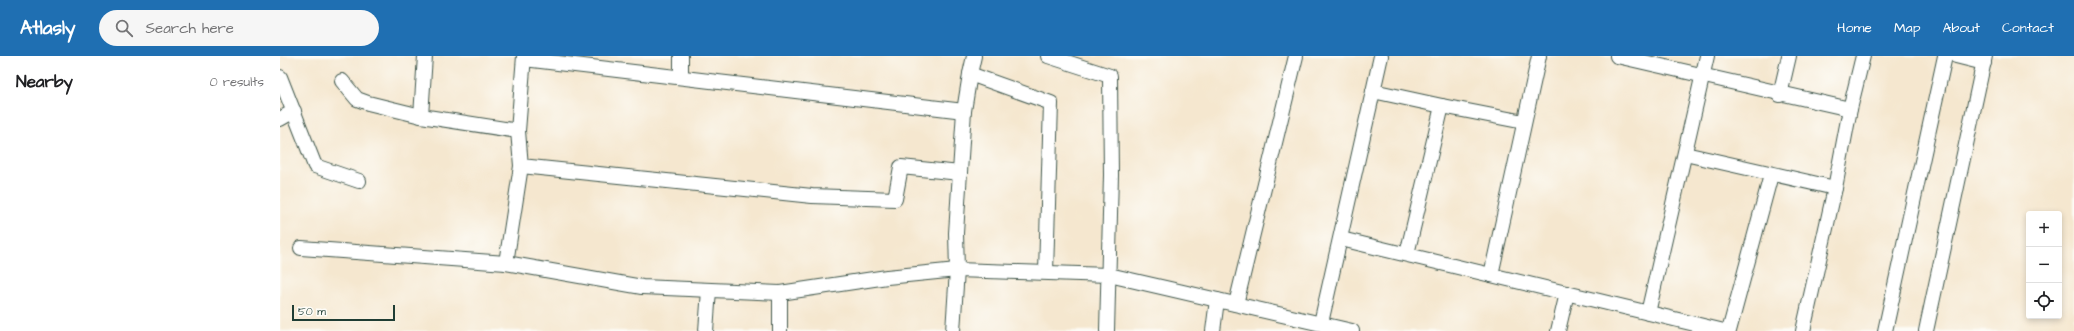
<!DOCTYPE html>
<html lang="en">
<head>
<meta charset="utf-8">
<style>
	body { margin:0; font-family:"Architects Daughter",sans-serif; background:#f6f6f6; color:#202124 }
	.controls { position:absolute; right:12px; bottom:12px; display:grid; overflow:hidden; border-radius:4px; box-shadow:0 2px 6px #0003 }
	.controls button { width:36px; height:36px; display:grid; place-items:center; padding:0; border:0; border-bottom:1px solid #e0e0e0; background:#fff; color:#202124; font:20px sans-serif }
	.scale { position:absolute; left:12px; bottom:10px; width:103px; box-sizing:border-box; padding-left:4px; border:2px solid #1f3d34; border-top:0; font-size:11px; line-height:14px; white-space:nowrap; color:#1f3d34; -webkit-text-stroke:3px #fdfcf7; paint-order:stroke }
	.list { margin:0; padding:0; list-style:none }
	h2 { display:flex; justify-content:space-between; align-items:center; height:52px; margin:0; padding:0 16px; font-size:17px }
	h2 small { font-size:13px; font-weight:400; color:#757577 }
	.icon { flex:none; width:22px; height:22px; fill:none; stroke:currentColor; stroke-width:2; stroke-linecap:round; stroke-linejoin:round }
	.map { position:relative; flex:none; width:1794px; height:275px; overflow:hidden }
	header { display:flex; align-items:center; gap:24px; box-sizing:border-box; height:56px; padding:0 20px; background:#1f6fb2; color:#fff }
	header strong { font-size:19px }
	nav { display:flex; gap:22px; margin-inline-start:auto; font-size:14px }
	.search { width:280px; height:36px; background:#f6f6f6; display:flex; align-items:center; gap:10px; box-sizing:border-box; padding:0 14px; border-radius:22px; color:#757577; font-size:15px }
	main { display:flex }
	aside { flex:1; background:#fff }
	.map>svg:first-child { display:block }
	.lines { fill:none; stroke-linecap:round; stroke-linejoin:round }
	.minor-casing { stroke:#3f564b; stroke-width:16 }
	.minor { stroke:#fff; stroke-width:14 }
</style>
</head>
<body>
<header>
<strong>Atlasly</strong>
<div class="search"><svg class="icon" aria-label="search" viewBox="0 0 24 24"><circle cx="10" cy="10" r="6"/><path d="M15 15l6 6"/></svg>Search here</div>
<nav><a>Home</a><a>Map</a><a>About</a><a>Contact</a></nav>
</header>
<main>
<aside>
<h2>Nearby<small>0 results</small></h2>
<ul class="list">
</ul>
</aside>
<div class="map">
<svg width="1794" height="275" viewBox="0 0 1794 275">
	<rect width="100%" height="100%" fill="#fdfcf7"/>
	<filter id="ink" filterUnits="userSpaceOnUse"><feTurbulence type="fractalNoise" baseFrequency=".025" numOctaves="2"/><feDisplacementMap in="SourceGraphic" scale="8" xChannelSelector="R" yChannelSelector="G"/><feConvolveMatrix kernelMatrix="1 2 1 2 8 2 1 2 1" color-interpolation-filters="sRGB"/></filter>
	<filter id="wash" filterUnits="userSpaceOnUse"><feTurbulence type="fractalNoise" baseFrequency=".012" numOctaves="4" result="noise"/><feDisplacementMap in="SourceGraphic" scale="16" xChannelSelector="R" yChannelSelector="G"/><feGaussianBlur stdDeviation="0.9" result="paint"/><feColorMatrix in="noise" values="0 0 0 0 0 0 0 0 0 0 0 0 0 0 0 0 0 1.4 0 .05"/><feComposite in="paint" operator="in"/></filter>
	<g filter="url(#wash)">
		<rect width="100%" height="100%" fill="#f5e7cf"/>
	</g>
	<g filter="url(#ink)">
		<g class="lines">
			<defs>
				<g id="minor">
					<path d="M244,0L238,75L241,110L226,207L362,231L500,237L607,221L677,214L829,219L1072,275"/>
					<path d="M401,0V21"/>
					<path d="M768,0L830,20L831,119L827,275"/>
					<path d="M1337,0L1570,53"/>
					<path d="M1676,0L1704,7"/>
					<path d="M244,3L684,55L676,177L677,214L673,275"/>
					<path d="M690,18L694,0"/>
					<path d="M0,21L35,110L79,125"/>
					<path d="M62,25L77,43L88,47L141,60L238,75"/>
					<path d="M1093,35L1162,50L1244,66"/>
					<path d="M1500,39L1509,0"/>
					<path d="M684,55L690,18L771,47L766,216"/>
					<path d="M141,60L145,0"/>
					<path d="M0,63L14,55"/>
					<path d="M1405,98L1555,132"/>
					<path d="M241,110L532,140L615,143L621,111L680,117"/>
					<path d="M1061,183L1444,275"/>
					<path d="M21,192L226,207"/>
					<path d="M1127,198L1162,50"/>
					<path d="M1211,219L1259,0"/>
					<path d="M956,248L1016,0"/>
					<path d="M1368,257L1427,0"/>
					<path d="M1041,267L1101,0"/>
					<path d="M426,275L429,234"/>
					<path d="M500,275V237"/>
					<path d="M933,275L937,244"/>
					<path d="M1278,275L1287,237"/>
					<path d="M1449,275L1491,119"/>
					<path d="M1523,275L1555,132L1570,53L1583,0"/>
					<path d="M1605,275L1665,0"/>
					<path d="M1646,275L1705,0"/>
				</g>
			</defs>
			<use href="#minor" class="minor-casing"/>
			<use href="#minor" class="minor"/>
		</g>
	</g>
</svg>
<div class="controls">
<button>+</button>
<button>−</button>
<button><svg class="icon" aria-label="locate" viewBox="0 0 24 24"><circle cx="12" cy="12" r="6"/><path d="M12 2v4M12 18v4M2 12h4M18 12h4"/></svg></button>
</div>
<div class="scale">50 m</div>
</div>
</main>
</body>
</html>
